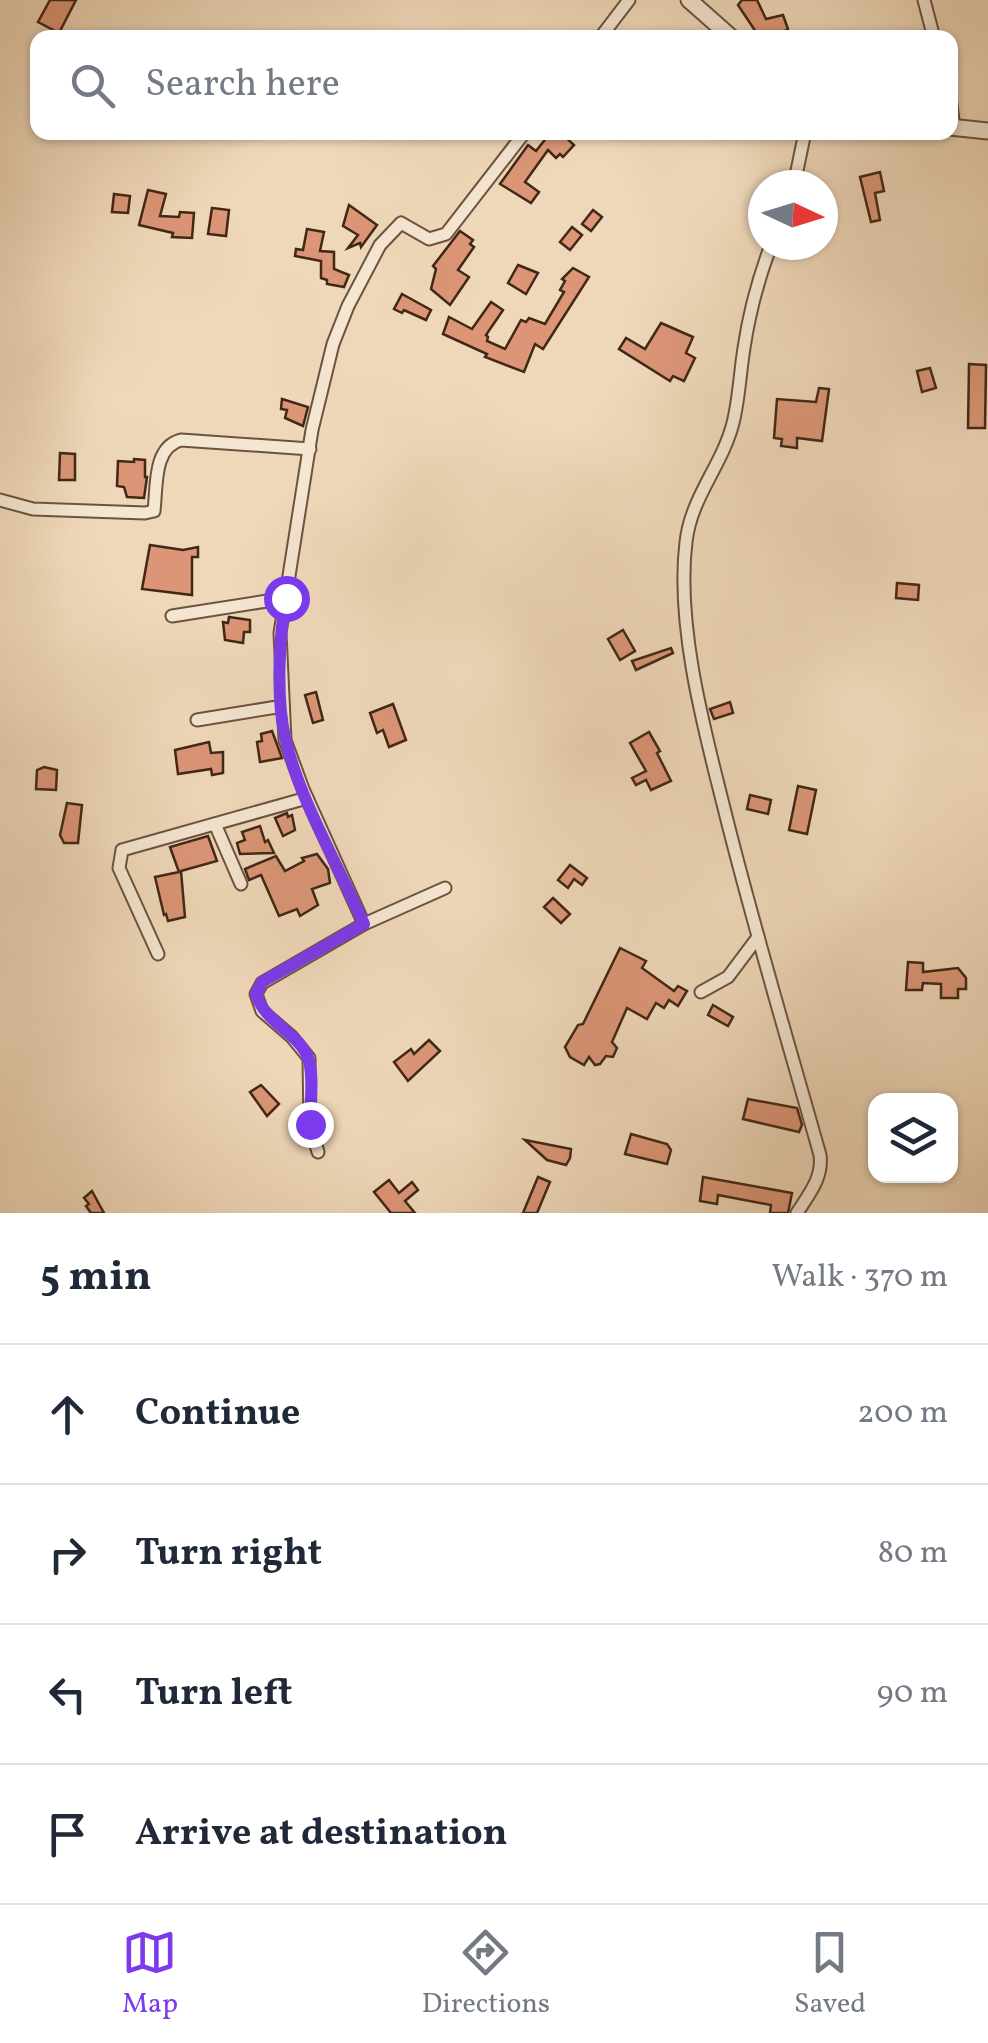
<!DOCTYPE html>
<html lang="en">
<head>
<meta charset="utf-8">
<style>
	body { margin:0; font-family:Vollkorn,serif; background:#f6f6f7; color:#1f2937 }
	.controls { position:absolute; right:30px; bottom:30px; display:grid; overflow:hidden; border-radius:20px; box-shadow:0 2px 8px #0004 }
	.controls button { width:90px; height:90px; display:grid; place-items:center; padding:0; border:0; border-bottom:2px solid #e0e1e3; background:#fff; color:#1f2937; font:50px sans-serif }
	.compass { position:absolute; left:748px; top:170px; width:90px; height:90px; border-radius:50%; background:#fff; box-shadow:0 2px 8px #0004; rotate:94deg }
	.stop { position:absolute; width:30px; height:30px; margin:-22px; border:8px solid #7c3aed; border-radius:50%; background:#fff }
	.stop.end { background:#7c3aed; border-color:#fff; box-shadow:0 2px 10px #0008 }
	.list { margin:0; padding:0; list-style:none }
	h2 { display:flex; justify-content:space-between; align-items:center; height:130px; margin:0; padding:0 40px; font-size:42px }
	h2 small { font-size:32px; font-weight:400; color:#747a83 }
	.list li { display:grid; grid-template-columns:65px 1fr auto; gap:30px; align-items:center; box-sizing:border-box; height:140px; padding:0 40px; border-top:2px solid #e0e1e3 }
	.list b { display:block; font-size:38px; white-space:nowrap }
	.list em { font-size:32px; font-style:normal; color:#747a83 }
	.icon { flex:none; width:55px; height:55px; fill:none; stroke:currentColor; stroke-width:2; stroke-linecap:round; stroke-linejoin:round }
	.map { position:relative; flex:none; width:988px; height:1213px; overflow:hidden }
	.search { position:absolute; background:#fff; box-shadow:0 2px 8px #0004; left:30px; right:30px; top:30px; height:110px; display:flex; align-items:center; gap:25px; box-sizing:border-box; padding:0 35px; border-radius:20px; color:#747a83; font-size:38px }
	.sheet { height:690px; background:#fff }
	nav { display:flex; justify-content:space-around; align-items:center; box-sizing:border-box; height:140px; border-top:2px solid #e0e1e3; background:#fff; font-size:28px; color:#747a83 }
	nav a { display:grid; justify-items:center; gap:5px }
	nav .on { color:#7c3aed }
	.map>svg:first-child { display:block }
	.building { fill:#dc9677; stroke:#402716; stroke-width:2.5 }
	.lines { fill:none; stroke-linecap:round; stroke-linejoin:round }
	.minor-casing { stroke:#6c533f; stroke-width:15 }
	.tertiary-casing { stroke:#6c533f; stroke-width:19 }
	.minor { stroke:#f5e6d2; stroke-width:11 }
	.tertiary { stroke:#f5e6d2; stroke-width:15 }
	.route { stroke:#7c3aed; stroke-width:12 }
</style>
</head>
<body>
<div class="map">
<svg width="988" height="1213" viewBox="0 0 988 1213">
	<rect width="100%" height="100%" fill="#efd8b9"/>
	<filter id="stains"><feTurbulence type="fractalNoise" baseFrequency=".002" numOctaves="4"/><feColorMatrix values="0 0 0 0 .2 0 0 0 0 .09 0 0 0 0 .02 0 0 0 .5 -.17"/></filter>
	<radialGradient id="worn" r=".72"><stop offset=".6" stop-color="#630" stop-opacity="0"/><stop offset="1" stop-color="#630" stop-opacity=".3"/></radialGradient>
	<g class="building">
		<path d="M50,0H76L59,33L38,22Z"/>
		<path d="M742,0H757L766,19L783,15L788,29L772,38H760L738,5Z"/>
		<path d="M551,132H560L574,145L563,157L560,154L556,158L548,150L525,182L539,192L531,203L500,184L528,145L536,151Z"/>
		<path d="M880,172L884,191L875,193L880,220L871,222L860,177Z"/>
		<path d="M148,190L166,194L160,216L179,217L180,212L194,213L192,238L172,237L173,233L139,225Z"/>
		<path d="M114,194L130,196L128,213L112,212Z"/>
		<path d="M349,205L377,225L361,247L360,243L348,248L358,235L343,226Z"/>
		<path d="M212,208L229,210L226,236L208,234Z"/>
		<path d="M593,210L602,217L591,231L582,224Z"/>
		<path d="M572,227L582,235L570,250L560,242Z"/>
		<path d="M307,229L324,232L320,251L334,252V269L349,275L344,287L327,284V280L321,278V261L295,256L296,249L303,250Z"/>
		<path d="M460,231L473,240L470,244L474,247L458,270L469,277L450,305L431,289L436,269L433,266Z"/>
		<path d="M518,265L538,273L526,294L508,283Z"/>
		<path d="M573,268L589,277L543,349L535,344L524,372L485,357L487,354L443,334L449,317L472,329L491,302L503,310L486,335L488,337L487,341L505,349L521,320L526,322L529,318L545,324L564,292L560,290L565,281L562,279Z"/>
		<path d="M402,294L431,310L426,320L404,310L402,313L394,309Z"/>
		<path d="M661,323L693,337L686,353L695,358L684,381L673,376L670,381L619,349L626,338L645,349Z"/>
		<path d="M969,364L986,365L985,428H968Z"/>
		<path d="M930,368L936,388L922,392L917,371Z"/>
		<path d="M819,388L829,389L822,441L797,438V448L781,446L782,439L774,438L777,399L816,402Z"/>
		<path d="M282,399L308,407L303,426L285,418L287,410L281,409Z"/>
		<path d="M60,453L75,454V480H59Z"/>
		<path d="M134,459L145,460V477H147L144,498L127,497L124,487L117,486L118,461L134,462Z"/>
		<path d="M150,545L183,550L198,547V557H192V595L142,589Z"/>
		<path d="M897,583L919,585L918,600L896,598Z"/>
		<path d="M229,617L250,620V632H244L243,643L225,640L223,622L228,623Z"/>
		<path d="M623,630L635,651L620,660L608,639Z"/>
		<path d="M671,648L673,653L636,670L632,661Z"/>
		<path d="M316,692L323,720L313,723L305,695Z"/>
		<path d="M730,702L733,713L714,719L710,709Z"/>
		<path d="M393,704L406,740L389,747L383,730L377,733L370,713Z"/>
		<path d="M272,731L282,758L260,762L257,742L262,741L261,734Z"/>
		<path d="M649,732L660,751L657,753L671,781L651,790L646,780L636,785L632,778L646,771L630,743Z"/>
		<path d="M209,742L211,753L223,752V773L212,775L211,769L178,774L175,750Z"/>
		<path d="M44,767L57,770L56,790L36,789L37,770Z"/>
		<path d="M798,786L816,790L807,834L789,830Z"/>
		<path d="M750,795L771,800L768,814L747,809Z"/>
		<path d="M67,803L82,805L78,843H64L60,835Z"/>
		<path d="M287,813L288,817L292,815L295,830L283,836L275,818Z"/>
		<path d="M260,826L265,842L268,840L274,853L240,854L237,843L245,840L242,832Z"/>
		<path d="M208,836L217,861L181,871L185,917L168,921L166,914L164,915L155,877L179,872L170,847Z"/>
		<path d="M317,854L328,869L330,883L312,889L318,905L300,916L297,909L279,916L261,875L249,880L245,869L276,856L285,871L304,861L302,858Z"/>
		<path d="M570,865L587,878L582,885L574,879L568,888L558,880Z"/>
		<path d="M553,898L570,914L561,923L544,907Z"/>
		<path d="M620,948L646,961L642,968L674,991L678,986L687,991L678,1006L669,1000L664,1008L656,1003L647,1019L627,1008L612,1042L617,1048L613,1057L606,1056L600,1064L595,1065L589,1057L584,1065L570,1057L565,1047L578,1025L583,1024Z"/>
		<path d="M908,962L923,963V972L958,968L966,978V989H958V998H941V984L923,983L922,990H906Z"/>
		<path d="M713,1005L733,1017L728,1026L708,1015Z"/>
		<path d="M429,1040L440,1051L408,1081L394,1062L411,1049L414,1054Z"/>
		<path d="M261,1085L279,1104L267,1116L250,1092Z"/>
		<path d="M748,1099L797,1108L802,1125L799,1132L743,1119Z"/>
		<path d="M631,1134L667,1144L671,1150L667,1164L625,1154Z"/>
		<path d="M525,1140L571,1149L570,1158L566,1165L547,1160Z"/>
		<path d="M538,1177L550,1182L537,1213H523Z"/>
		<path d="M703,1177L792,1193L788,1213H770L771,1205L718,1195L717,1204L700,1201Z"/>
		<path d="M389,1180L399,1193L412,1182L418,1190L405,1201L415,1213H391L374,1192Z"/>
		<path d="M92,1191L99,1204L104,1213H91L86,1206L89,1204L84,1198Z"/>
	</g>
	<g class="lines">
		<defs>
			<g id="minor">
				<path d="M924,0L934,38"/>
				<path d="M600,38L629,0"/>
				<path d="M950,97L954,128"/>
				<path d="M794,185L805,132"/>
				<path d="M771,245C759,277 749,314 744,348C740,373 739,399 733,423C722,466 691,497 686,542C676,623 703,725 723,804C752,922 787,1038 820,1155C823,1178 809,1194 797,1213"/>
				<path d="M0,500L33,509L145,513L154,511C157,486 153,447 181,440L310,449"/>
				<path d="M172,616L286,598"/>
				<path d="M197,720L283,706"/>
				<path d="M215,824L241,884"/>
				<path d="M364,924L303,789L285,740L280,633L312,430L333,344L348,306L380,245L401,223L429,239L446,234L525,132"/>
				<path d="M158,954L119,868L122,850L307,798"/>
				<path d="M701,992L728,977L758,937"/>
				<path d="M318,1152L310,1124L309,1058L292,1037L262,1011L256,994L262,983L364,924L445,888"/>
			</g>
			<g id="tertiary">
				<path d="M689,0L732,38"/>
				<path d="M950,127L988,131"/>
			</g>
		</defs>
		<use href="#minor" class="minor-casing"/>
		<use href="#tertiary" class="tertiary-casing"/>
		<use href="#minor" class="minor"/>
		<use href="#tertiary" class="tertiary"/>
	</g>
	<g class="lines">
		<path class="route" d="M286,598C279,637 276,698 285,737C298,797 339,867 364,924L262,982L256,994C266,1025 302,1034 309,1061C314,1080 310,1104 310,1124"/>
	</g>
	<rect width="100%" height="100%" filter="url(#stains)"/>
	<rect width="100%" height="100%" fill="url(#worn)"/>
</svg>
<div class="controls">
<button><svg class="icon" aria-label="layers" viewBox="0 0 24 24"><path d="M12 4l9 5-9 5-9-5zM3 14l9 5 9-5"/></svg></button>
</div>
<svg class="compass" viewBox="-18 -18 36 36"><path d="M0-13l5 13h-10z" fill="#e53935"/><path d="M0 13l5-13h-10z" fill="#747a83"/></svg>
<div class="stop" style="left:286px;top:598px"></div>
<div class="stop end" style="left:310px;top:1124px"></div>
<div class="search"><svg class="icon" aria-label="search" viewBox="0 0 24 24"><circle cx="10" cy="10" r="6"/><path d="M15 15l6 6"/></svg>Search here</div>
</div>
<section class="sheet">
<h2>5 min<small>Walk · 370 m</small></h2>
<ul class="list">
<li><svg class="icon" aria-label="ahead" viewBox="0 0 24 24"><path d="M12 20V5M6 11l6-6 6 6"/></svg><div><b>Continue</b></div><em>200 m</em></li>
<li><svg class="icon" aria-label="right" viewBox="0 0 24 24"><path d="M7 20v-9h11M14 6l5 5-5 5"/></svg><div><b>Turn right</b></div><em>80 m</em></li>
<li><svg class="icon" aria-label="left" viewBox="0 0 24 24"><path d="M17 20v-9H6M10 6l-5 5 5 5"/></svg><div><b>Turn left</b></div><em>90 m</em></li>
<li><svg class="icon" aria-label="arrive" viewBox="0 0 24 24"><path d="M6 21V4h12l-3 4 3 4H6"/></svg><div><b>Arrive at destination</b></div></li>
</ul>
</section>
<nav>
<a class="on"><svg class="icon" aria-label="map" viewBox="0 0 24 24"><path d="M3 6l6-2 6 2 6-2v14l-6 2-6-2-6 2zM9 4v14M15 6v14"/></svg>Map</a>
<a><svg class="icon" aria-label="directions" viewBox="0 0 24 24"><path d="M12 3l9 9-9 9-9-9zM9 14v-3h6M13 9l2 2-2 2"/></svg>Directions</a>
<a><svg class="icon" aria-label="saved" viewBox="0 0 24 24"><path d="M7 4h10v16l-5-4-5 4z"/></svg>Saved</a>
</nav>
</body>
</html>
